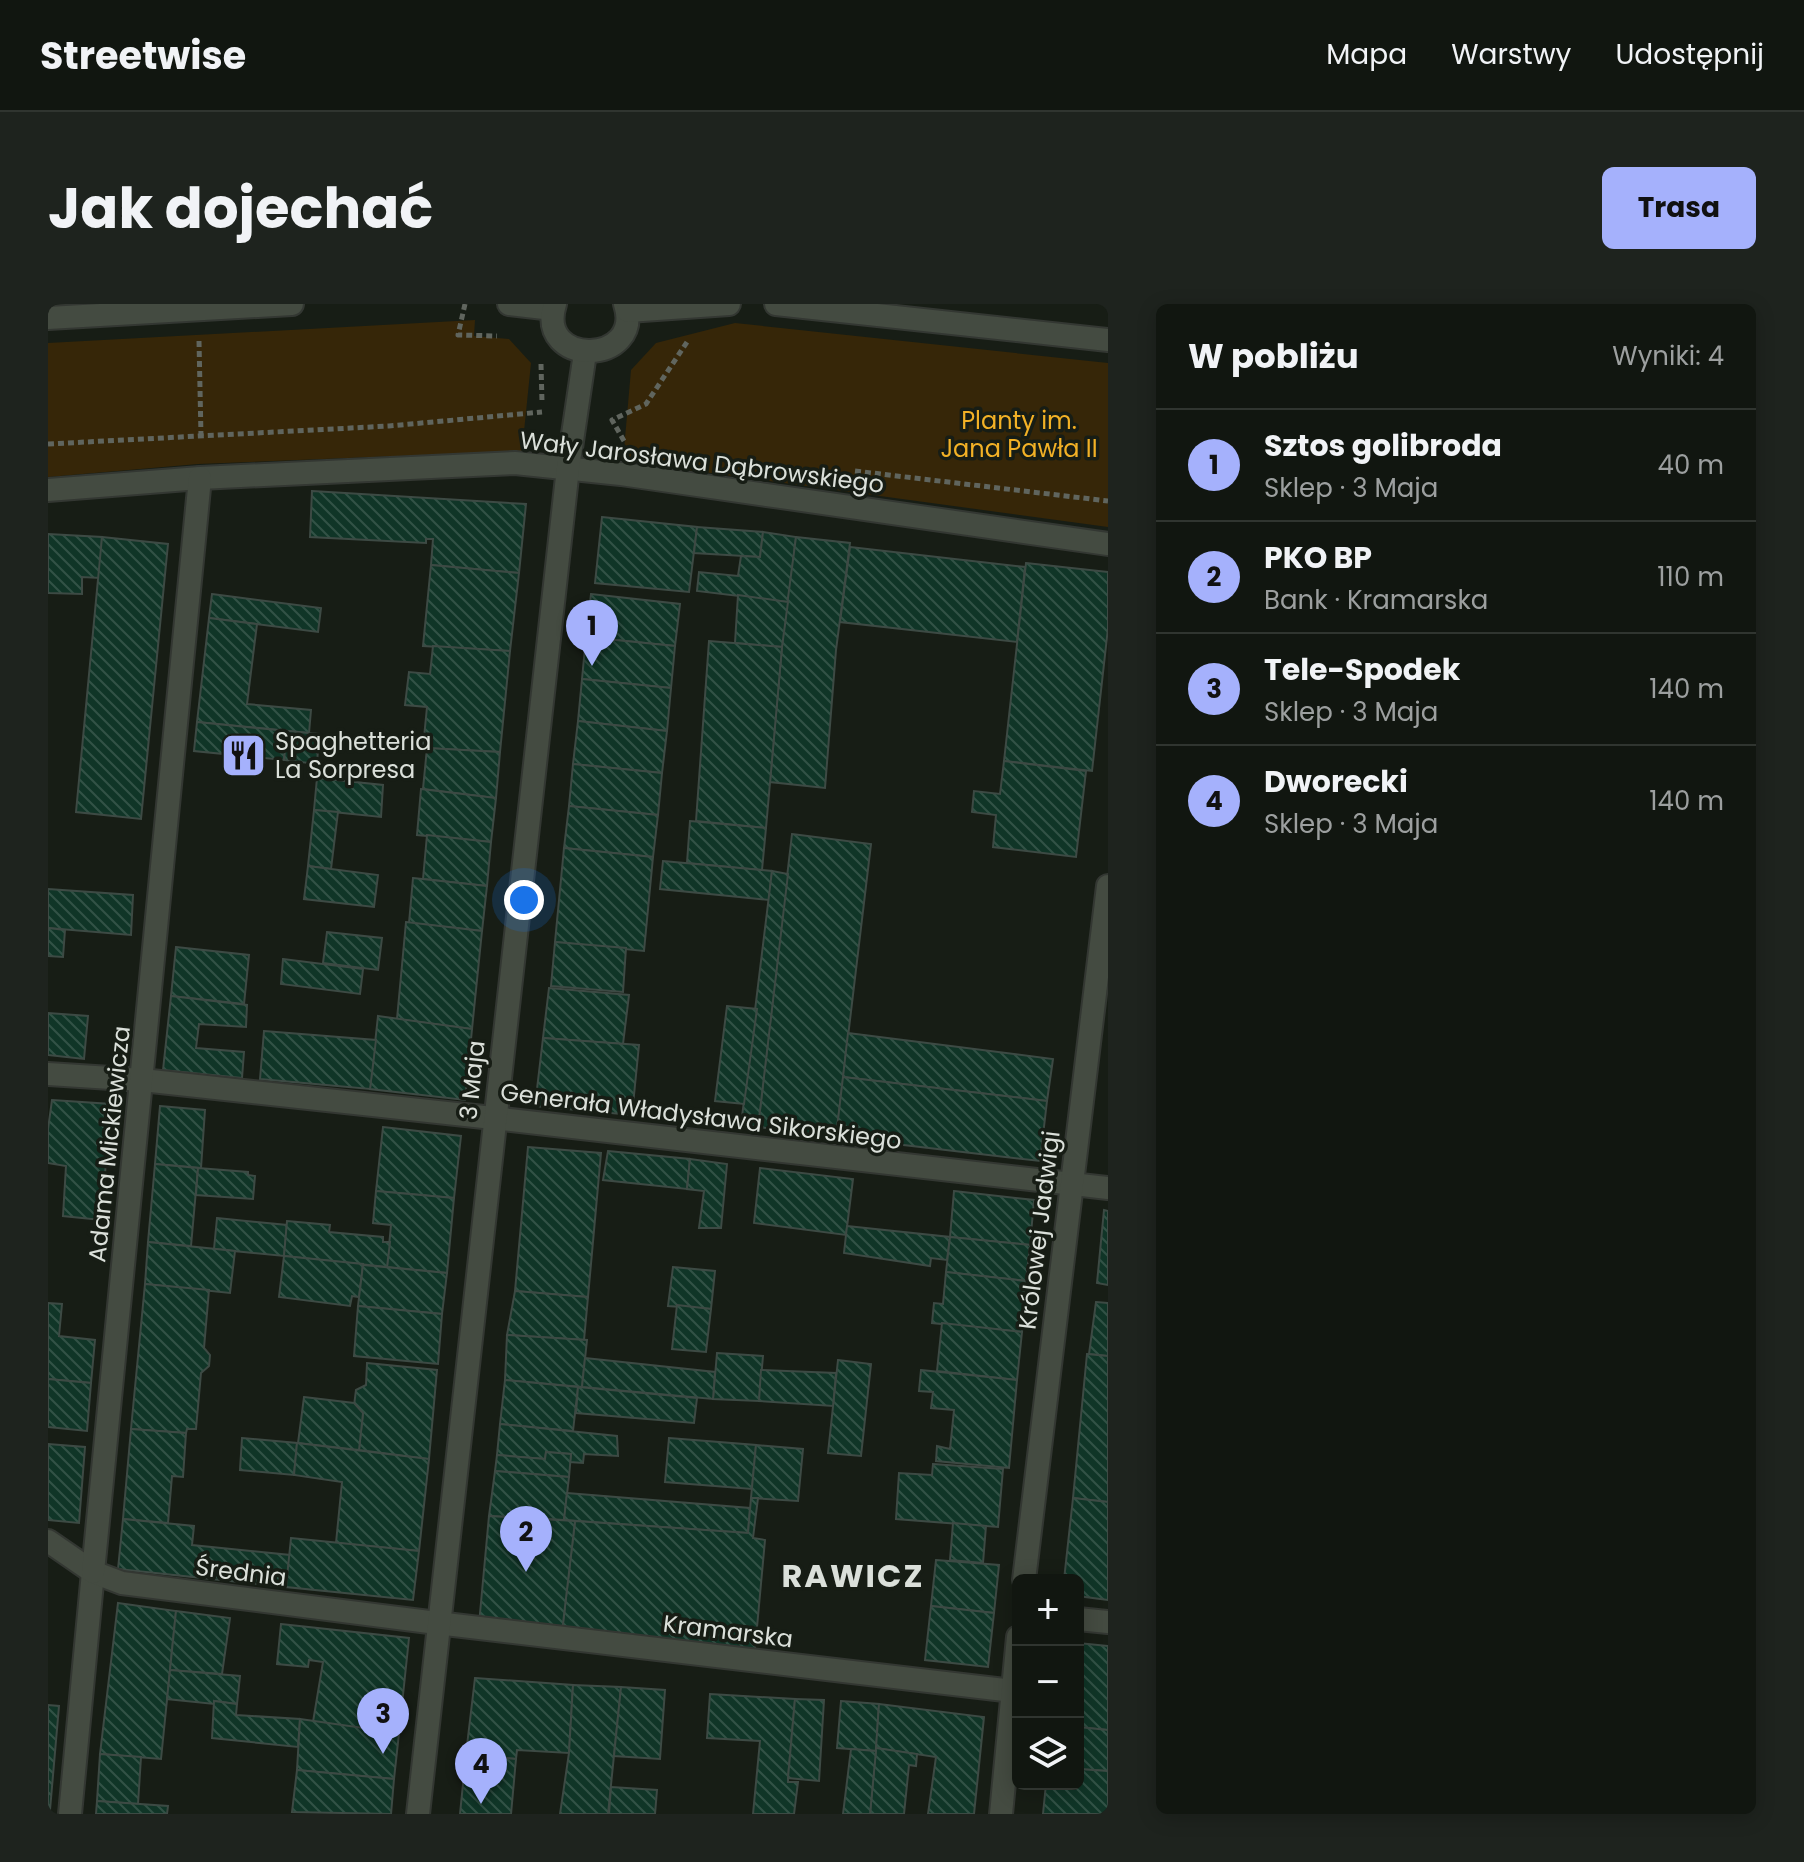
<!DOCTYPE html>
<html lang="pl">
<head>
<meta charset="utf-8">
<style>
	body { margin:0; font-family:Poppins,sans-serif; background:#1e231e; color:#f1f3f6 }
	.controls { position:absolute; right:24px; bottom:24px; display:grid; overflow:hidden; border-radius:12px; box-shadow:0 4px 20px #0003 }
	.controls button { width:72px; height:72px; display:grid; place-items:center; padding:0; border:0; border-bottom:2px solid #303530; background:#111610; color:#f1f3f6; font:40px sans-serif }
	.you { position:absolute; left:476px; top:596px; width:28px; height:28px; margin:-20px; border:6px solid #fff; border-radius:50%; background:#1a73e8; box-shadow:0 0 0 12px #1a73e833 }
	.badge { display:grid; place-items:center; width:52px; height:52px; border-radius:50%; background:#a5b1fc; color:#111; font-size:26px; font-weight:700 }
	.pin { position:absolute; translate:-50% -66px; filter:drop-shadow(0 2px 4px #0008) }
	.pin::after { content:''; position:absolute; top:42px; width:28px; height:24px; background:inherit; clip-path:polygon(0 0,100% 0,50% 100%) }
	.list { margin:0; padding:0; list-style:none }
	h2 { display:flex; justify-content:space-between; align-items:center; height:104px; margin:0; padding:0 32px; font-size:34px }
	h2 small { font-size:26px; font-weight:400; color:#9c9f9f }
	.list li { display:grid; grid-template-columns:52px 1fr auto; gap:24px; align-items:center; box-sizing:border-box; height:112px; padding:0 32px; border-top:2px solid #303530 }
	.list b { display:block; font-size:30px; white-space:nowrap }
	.list p { margin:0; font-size:26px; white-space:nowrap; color:#9c9f9f }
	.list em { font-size:26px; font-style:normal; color:#9c9f9f }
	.icon { flex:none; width:44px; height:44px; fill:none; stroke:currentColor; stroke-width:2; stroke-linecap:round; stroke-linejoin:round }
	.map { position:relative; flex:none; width:1060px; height:1510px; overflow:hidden; border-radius:12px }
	header { display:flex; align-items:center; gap:48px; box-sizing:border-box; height:112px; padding:0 40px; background:#111610; border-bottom:2px solid #303530 }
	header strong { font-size:38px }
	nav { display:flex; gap:44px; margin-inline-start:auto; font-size:28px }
	.intro { display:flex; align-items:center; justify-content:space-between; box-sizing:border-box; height:192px; padding:0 48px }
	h1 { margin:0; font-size:56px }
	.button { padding:20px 36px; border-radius:12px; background:#a5b1fc; color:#111; font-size:28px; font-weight:700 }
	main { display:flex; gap:48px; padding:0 48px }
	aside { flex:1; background:#111610; border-radius:12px; box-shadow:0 4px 20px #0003 }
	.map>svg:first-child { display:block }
	.green { fill:#362608 }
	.building { fill:url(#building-back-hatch); stroke:#3d4a44; stroke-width:2 }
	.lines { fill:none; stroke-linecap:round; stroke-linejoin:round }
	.pedestrian-casing { stroke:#333732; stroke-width:26 }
	.minor-casing { stroke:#333732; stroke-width:26 }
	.tertiary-casing { stroke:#333732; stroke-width:26 }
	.path { stroke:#60655e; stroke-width:5; stroke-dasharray:6 4; stroke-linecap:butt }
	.pedestrian { stroke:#444b41; stroke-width:22 }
	.minor { stroke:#444b41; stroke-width:22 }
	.tertiary { stroke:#444b41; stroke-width:22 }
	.labels { text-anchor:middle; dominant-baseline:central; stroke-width:7; stroke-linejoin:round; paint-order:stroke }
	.park-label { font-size:24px; fill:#f2b126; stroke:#171d15 }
	.street-label { font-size:24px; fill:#dbe0da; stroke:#171d15 }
	.poi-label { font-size:24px; fill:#dbe0da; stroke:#171d15; text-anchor:start }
	.district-label { font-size:32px; font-weight:bold; letter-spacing:2px; fill:#dbe0da; stroke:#171d15 }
</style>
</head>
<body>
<header>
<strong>Streetwise</strong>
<nav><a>Mapa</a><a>Warstwy</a><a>Udostępnij</a></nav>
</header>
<div class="intro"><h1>Jak dojechać</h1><a class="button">Trasa</a></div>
<main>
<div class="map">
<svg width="1060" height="1510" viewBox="0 0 1060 1510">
	<defs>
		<pattern id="building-back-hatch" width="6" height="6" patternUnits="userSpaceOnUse" patternTransform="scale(2)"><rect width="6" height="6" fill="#103527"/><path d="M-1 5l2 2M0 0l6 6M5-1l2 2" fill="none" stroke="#325246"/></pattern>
	</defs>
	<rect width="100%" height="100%" fill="#171d15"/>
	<g class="green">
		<path d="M427,16L426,32L461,35L483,59L474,147L150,160L0,173V39Z"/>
		<path d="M687,19L1060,59V223L575,157L583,66L608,39Z"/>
	</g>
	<g class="building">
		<path d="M264,187L478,200L471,269L383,261L385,235H378V239L262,233Z"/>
		<path d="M554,213L649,223L641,288L547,279Z"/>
		<path d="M649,223L715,228L712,253L646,249Z"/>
		<path d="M715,228L748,233L740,298L649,287L651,268L690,272L693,252L712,253Z"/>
		<path d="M0,230L54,233L52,274L34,273V290L0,289Z"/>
		<path d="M54,233L120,240L93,515L28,508Z"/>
		<path d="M748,233L802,239L788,346L777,484L722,478L735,332Z"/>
		<path d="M802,243L977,263L969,338L792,318Z"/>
		<path d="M978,259L1060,268V324L1044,467L956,457Z"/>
		<path d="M383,261L471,269L462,347L375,342Z"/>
		<path d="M164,290L273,304L270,328L161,314Z"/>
		<path d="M543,290L632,300L627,342L538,333Z"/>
		<path d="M690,291L740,298L734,343L687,339Z"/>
		<path d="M161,314L209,320L199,400L263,406L261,429L149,418Z"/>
		<path d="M538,333L627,342L623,384L534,375Z"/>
		<path d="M661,337L734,343L718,524L648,517Z"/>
		<path d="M385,342L462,347L452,448L375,444L379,403L357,401L361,368L382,370Z"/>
		<path d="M534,375L623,384L619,427L530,417Z"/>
		<path d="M530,417L619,427L614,469L525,460Z"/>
		<path d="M149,418L239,427L236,456L146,447Z"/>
		<path d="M239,427L271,430L269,460L236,456Z"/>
		<path d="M379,444L452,448L448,494L375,485Z"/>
		<path d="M956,457L1038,467L1028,553L945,543L948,511L924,508L926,487L952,490Z"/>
		<path d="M525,460L614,469L610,511L521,502Z"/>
		<path d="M269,474L335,481L333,513L266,506Z"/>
		<path d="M373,485L448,494L443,538L369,531Z"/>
		<path d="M521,502L610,511L605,553L516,544Z"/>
		<path d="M266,506L290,508L283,565L260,562Z"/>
		<path d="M642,517L718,524L714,566L639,559Z"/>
		<path d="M744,530L823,540L788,833L710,823Z"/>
		<path d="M379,531L443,538L439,582L375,575Z"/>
		<path d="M516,544L605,553L596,647L507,638Z"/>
		<path d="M615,557L724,567L721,596L612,585Z"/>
		<path d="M260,562L330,571L326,603L256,595Z"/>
		<path d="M724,567L740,570L710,823L693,821Z"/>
		<path d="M365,574L439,582L434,627L361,619Z"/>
		<path d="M0,585L85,591L83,631L0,624Z"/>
		<path d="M358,618L434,627L424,725L349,715Z"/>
		<path d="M0,624L17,626L15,653L0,652Z"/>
		<path d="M279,628L334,634L330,666L275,659Z"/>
		<path d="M507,638L578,644L575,688L503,682Z"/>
		<path d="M128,643L201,651L196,700L123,692Z"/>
		<path d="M235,655L315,665L312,690L233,680Z"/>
		<path d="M501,684L581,691L575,740L495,734Z"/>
		<path d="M123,692L199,701L198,723L151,720L148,744L196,748L194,774L115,766Z"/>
		<path d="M679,702L709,705L696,800L667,797Z"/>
		<path d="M0,709L40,712L36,755L0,751Z"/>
		<path d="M330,712L424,725L417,796L322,785Z"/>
		<path d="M216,727L328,736L322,785L212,775Z"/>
		<path d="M800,729L1005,755L999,797L795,773Z"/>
		<path d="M495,734L591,741L584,811L487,802Z"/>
		<path d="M795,773L999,797L992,857L788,833Z"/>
		<path d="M4,796L63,800L53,916L15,912L18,862L0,859V825Z"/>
		<path d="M112,802L157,806L153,864L107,860Z"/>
		<path d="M335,823L413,832L406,894L328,887Z"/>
		<path d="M480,843L553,849L540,993L467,987Z"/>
		<path d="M560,847L642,855L639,885L555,876Z"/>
		<path d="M642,855L679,860L673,924H651L656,887L639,885Z"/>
		<path d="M107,860L150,864L143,942L100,938Z"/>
		<path d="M150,864L200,868V871L207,872L205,895L148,891Z"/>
		<path d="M712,864L805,875L798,931L706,919Z"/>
		<path d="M328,887L406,894L399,969L339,963L343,921L325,919Z"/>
		<path d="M906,887L986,896L982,941L902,933Z"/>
		<path d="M1056,906L1060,907V981L1049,979Z"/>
		<path d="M169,914L239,921L236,952L166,945Z"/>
		<path d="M239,917L282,921L281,928L335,933V938H342L339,963L236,952Z"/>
		<path d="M799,922L902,933L899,956L883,954L882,962L796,949Z"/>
		<path d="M902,933L982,941L978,977L898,968Z"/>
		<path d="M100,938L187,947L182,989L97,980Z"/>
		<path d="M236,952L315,960L311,993L304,992L302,1002L231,993Z"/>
		<path d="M315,961L399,969L394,1010L310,1002Z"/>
		<path d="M625,963L667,967L663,1005L620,1002Z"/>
		<path d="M898,968L978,977L974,1028L884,1019L886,999L895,1000Z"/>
		<path d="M97,980L161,986L156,1044L162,1051L161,1062L153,1069L148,1125H139L138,1129L83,1125Z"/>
		<path d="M467,987L540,993L536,1036L459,1031Z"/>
		<path d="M1048,998L1060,999V1052L1041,1050Z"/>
		<path d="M0,999L14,1000L11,1032L47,1036L43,1079L0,1075Z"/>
		<path d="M629,1001L663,1005L658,1048L624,1045Z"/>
		<path d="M310,1002L394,1010L390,1060L306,1052Z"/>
		<path d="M894,1019L974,1028L969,1076L889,1067Z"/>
		<path d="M459,1031L539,1036L534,1083L457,1076Z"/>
		<path d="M669,1049L715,1052L711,1097L665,1095Z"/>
		<path d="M1039,1050L1060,1052V1198L1025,1194Z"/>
		<path d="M537,1054L667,1068L665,1095L534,1083Z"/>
		<path d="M790,1056L823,1060L813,1152L780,1149Z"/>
		<path d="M319,1059L389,1066L381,1155L311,1146L315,1109L306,1102L308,1086L318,1081Z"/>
		<path d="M713,1066L788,1069L785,1102L711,1097Z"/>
		<path d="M873,1066L969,1076L961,1164L888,1157L889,1142L902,1145L906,1106L883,1104L885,1088L871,1087Z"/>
		<path d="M0,1075L43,1079L39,1127L0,1123Z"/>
		<path d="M457,1076L530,1083L525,1127L452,1120Z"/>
		<path d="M530,1083L649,1094L646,1119L528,1109Z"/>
		<path d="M256,1093L306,1099L315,1109L311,1146L250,1139Z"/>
		<path d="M452,1120L569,1132L570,1152L536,1150L535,1159L522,1158L523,1150L498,1148L497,1155L449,1151Z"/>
		<path d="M83,1125L138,1129L135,1173L124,1172L120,1219L75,1215Z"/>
		<path d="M194,1134L249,1139L246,1171L192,1166Z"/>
		<path d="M621,1134L708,1141L704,1185L617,1178Z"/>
		<path d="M249,1139L381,1155L371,1247L288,1239L294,1178L246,1171Z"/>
		<path d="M0,1140L37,1143L31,1219L0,1216Z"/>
		<path d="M708,1141L755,1145L750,1197L703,1194Z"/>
		<path d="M498,1148L523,1150L521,1173L447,1167L449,1151L497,1155Z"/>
		<path d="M885,1160L955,1165L950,1223L848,1215L851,1169L884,1171Z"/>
		<path d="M447,1167L521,1173L516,1216L441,1212Z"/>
		<path d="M519,1189L702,1204L700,1229L516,1216Z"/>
		<path d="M703,1194H710L705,1234L717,1236L707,1345L514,1328L527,1217L700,1229Z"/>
		<path d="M1025,1194L1060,1198V1296L1030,1292V1276H1016Z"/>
		<path d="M441,1212L527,1217L514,1328L431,1320Z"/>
		<path d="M75,1215L146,1222L144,1241L242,1251L238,1283L70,1265Z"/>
		<path d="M905,1219L938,1222L935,1259L902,1256Z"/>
		<path d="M243,1234L371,1247L365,1296L238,1283Z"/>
		<path d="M888,1256L951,1261L946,1309L883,1302Z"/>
		<path d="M70,1299L128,1307L113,1455L52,1450Z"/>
		<path d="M883,1302L946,1309L940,1363L877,1356Z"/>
		<path d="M128,1307L182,1314L174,1370L122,1366Z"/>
		<path d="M233,1320L361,1334L351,1429L265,1418L275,1358L261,1356L260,1363L229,1360Z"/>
		<path d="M1030,1339L1060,1342V1426L1030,1423Z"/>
		<path d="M122,1366L192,1372L189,1400L166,1397V1400L119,1395Z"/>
		<path d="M427,1374L525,1381L521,1449L469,1446L468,1455L418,1450Z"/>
		<path d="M525,1381L573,1383L560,1510H512L521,1449Z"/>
		<path d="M573,1383L617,1386L612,1455L566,1452Z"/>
		<path d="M662,1390L747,1395L740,1474V1478H750L746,1510H705L712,1437L659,1434Z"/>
		<path d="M747,1395L776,1396L771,1477L740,1474Z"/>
		<path d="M166,1397L189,1400L188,1411L252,1415L250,1443L164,1434Z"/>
		<path d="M793,1397L831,1400L828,1447L789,1444Z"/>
		<path d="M831,1400L936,1413L926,1510H880L888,1453L828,1444Z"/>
		<path d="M0,1401L11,1402L2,1506H0Z"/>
		<path d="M252,1415L351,1429L346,1475L249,1466Z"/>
		<path d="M1030,1423L1060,1426V1467L1030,1465Z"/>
		<path d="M828,1444L869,1450L868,1462L861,1461L856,1510H822Z"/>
		<path d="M803,1445L828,1447L822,1510H795Z"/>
		<path d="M52,1450L93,1453L90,1500L49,1497Z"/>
		<path d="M418,1450L468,1455L463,1510H412Z"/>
		<path d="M1030,1465L1060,1467V1510H995L998,1480H1030Z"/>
		<path d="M249,1466L346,1475L343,1510L244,1508Z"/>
		<path d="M563,1483L609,1486L607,1510H561Z"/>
		<path d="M49,1497L120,1502L119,1510H48Z"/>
	</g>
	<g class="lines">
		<defs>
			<path id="pedestrian" d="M22,1510L45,1268"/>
			<g id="minor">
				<path d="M0,186L152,174L467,159L573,170L1060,240"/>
				<path d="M0,770L94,776L445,814L1060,884"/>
				<path d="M0,1237L45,1268L74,1279L389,1319L965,1387"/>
				<path d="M45,1268L152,174"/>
				<path d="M976,1276L1060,582"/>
				<path d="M1030,1315L1060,1318"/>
				<path d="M370,1510L520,164L537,49"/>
				<path d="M953,1510L970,1333"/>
			</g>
			<g id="tertiary">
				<path d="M461,0L505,5"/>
				<path d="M507,0C487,64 597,61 577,0"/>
				<path d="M728,0L1060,36"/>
				<path d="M580,7L681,0"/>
				<path d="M0,14L244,0"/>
			</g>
		</defs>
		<use href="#pedestrian" class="pedestrian-casing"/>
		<use href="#minor" class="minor-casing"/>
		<use href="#tertiary" class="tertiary-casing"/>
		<g class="path">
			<path d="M417,0L410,31L449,32"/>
			<path d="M151,37L153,132"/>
			<path d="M493,60L494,98"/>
			<path d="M576,137L564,116L598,100L641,35"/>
			<path d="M0,140L341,122L494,108"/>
			<path d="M807,167L1060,197"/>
		</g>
		<use href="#pedestrian" class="pedestrian"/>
		<use href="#minor" class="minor"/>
		<use href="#tertiary" class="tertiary"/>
	</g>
	<defs>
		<symbol id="restaurant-square" viewBox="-11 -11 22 22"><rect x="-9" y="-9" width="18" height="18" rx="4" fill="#a5b1fc" stroke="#171d15"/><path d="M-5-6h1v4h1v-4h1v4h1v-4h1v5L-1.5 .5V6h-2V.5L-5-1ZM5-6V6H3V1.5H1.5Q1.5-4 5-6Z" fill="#111"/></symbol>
	</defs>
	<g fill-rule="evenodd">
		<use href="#restaurant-square" x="170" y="426" width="51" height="51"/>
	</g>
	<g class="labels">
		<g class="park-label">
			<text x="971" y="116">Planty im.<tspan x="971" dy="28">Jana Pawła II</tspan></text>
		</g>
		<g class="street-label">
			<text transform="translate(654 158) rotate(7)">Wały Jarosława Dąbrowskiego</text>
			<text transform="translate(424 776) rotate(-84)">3 Maja</text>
			<text transform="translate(653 812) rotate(7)">Generała Władysława Sikorskiego</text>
			<text transform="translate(61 840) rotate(-84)">Adama Mickiewicza</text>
			<text transform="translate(991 926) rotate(-83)">Królowej Jadwigi</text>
			<text transform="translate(193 1268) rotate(7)">Średnia</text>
			<text transform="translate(680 1327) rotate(7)">Kramarska</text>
		</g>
		<g class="poi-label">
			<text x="227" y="437">Spaghetteria<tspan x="227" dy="28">La Sorpresa</tspan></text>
		</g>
		<g class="district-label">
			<text x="805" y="1271">RAWICZ</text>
		</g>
	</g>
</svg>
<div class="controls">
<button>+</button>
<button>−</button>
<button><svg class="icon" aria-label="layers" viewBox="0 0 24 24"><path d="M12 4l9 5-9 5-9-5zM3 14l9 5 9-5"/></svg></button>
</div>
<div class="you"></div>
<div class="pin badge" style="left:544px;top:362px">1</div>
<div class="pin badge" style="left:478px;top:1268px">2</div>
<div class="pin badge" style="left:335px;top:1450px">3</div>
<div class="pin badge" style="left:433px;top:1500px">4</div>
</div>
<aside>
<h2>W pobliżu<small>Wyniki: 4</small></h2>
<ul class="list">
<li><span class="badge">1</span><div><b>Sztos golibroda</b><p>Sklep · 3 Maja</p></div><em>40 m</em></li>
<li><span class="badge">2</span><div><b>PKO BP</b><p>Bank · Kramarska</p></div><em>110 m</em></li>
<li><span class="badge">3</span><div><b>Tele-Spodek</b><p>Sklep · 3 Maja</p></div><em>140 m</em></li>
<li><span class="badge">4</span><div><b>Dworecki</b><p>Sklep · 3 Maja</p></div><em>140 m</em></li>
</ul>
</aside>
</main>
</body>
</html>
